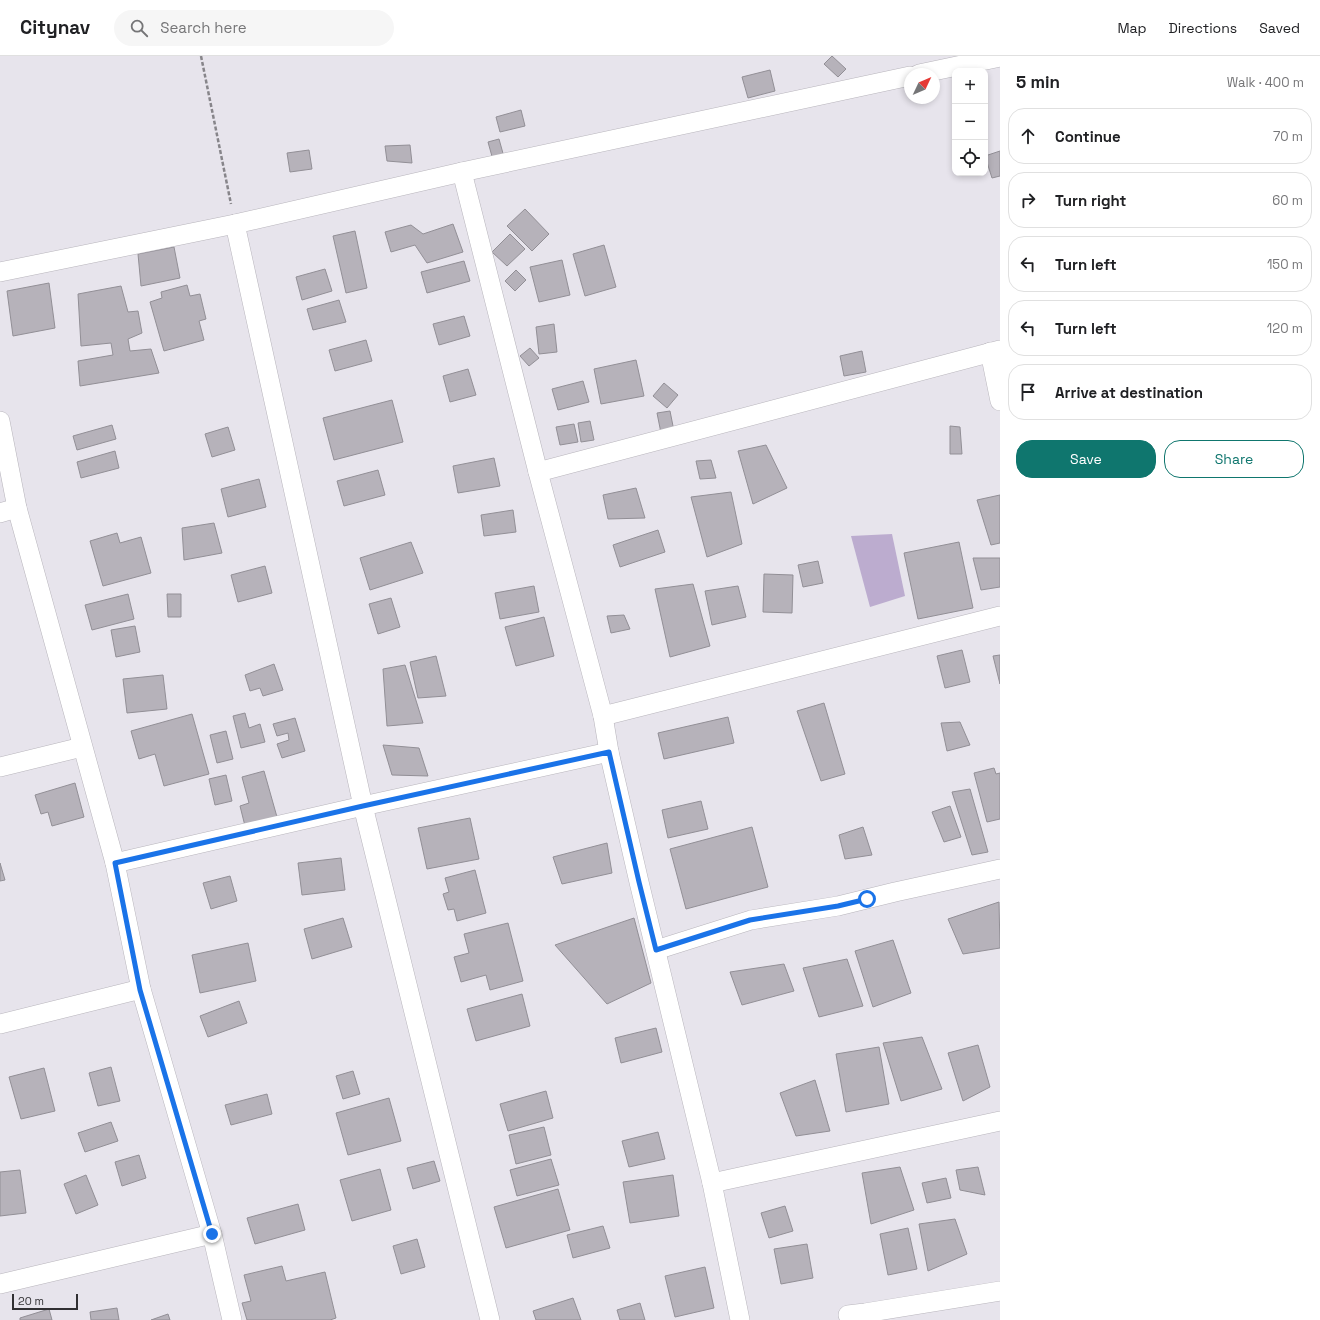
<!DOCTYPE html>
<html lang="en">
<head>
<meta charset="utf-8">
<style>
	body { margin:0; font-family:"Space Grotesk",sans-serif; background:#f6f6f6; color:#202124 }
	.controls { position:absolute; right:12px; top:12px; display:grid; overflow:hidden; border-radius:8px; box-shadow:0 2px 6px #0003 }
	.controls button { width:36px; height:36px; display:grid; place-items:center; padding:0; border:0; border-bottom:1px solid #e0e0e0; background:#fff; color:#202124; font:20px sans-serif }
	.compass { position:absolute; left:904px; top:12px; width:36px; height:36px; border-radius:50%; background:#fff; box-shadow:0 2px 6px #0003; rotate:46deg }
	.scale { position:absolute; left:12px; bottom:10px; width:66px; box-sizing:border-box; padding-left:4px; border:2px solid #302f32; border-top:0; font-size:11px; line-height:14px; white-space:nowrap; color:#302f32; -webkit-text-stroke:3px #e7e4ec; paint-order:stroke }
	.stop { position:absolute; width:12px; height:12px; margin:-9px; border:3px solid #1a73e8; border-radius:50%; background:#fff }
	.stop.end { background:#1a73e8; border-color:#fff; box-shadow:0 1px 4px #0008 }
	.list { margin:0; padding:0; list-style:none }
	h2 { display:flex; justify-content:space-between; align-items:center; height:52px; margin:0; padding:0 16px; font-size:17px }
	h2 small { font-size:13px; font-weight:400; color:#757577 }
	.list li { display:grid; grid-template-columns:26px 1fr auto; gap:12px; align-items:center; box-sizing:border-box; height:56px; margin:0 8px 8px; padding:0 8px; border:1px solid #e0e0e0; border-radius:16px }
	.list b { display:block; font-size:15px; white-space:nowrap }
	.list em { font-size:13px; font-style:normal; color:#757577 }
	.actions { display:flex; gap:8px; padding:12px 16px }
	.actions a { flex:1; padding:9px 0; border:1px solid #0f766e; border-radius:16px; text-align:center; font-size:14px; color:#0f766e }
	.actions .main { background:#0f766e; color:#fff }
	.icon { flex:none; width:22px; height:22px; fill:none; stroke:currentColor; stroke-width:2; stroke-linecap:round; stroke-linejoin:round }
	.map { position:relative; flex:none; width:1000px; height:1264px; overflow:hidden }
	header { display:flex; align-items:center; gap:24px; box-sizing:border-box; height:56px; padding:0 20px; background:#fff; border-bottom:1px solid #e0e0e0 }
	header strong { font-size:19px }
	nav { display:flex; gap:22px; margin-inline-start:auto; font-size:14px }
	.search { width:280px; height:36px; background:#f6f6f6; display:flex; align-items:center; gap:10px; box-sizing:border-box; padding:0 14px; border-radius:22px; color:#757577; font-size:15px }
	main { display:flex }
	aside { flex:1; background:#fff }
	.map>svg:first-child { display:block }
	.park { fill:#bcaccf }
	.building { fill:#b6b2ba; stroke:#928f96 }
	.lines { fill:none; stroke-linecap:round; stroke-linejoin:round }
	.street-casing { stroke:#b8b5bc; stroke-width:20 }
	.path { stroke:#87858a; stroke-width:2.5; stroke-dasharray:4 2; stroke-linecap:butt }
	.street { stroke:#fff; stroke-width:19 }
	.route { stroke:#1a73e8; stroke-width:5 }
</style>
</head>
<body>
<header>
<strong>Citynav</strong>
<div class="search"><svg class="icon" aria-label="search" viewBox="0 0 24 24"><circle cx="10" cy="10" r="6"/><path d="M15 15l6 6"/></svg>Search here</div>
<nav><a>Map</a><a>Directions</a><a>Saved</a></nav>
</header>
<main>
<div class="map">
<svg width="1000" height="1264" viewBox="0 0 1000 1264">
	<rect width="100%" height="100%" fill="#e7e4ec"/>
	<path class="park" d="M892,478L905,540L870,551L851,480Z"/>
	<g class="building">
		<path d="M832,0L846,13L838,21L824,8Z"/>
		<path d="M770,14L775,35L748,42L742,21Z"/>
		<path d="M521,54L525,70L500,76L496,61Z"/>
		<path d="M499,83L504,101L493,104L488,86Z"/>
		<path d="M410,89L412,107L387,105L385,90Z"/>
		<path d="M309,94L312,113L290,116L287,97Z"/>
		<path d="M1000,95V120L992,122L985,100Z"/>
		<path d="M525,153L549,178L532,195L507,170Z"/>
		<path d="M453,168L463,196L427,207L415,189L391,196L385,176L411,169L423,178Z"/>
		<path d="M355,175L367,232L346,237L333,180Z"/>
		<path d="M510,178L525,193L507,210L492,196Z"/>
		<path d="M604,189L616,231L585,240L573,198Z"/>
		<path d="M174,191L180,222L141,230L138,198Z"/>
		<path d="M562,204L570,239L539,246L530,211Z"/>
		<path d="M464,205L470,225L427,237L421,216Z"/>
		<path d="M325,213L332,235L302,244L296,221Z"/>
		<path d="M516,214L526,224L515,235L505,225Z"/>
		<path d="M49,227L55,272L13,280L7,235Z"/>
		<path d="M187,229L190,240L200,238L206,263L199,265L204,284L164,295L150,246L162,242L161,236Z"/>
		<path d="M121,230L128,256L138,255L142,277L128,283L130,295L151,293L159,317L80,330L78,305L113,299L111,287L81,290L78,238Z"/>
		<path d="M339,244L346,266L313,274L307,253Z"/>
		<path d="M464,260L470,280L439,289L433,268Z"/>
		<path d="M554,268L557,296L539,298L536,271Z"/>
		<path d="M366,284L372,305L335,315L329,294Z"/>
		<path d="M530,292L539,302L529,310L520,300Z"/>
		<path d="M862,295L866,316L844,320L840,300Z"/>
		<path d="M636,304L644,340L601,348L594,313Z"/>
		<path d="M468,313L476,339L450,346L443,320Z"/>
		<path d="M583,325L589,346L558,354L552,333Z"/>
		<path d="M664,327L678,339L667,352L653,340Z"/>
		<path d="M392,344L403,386L334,404L323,362Z"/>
		<path d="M670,355L674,375L661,377L657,357Z"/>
		<path d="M590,365L594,384L581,386L578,367Z"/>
		<path d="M574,368L578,386L560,389L556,371Z"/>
		<path d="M112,369L116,383L77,394L73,380Z"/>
		<path d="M950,370L960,371L962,398H950Z"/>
		<path d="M228,371L235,394L212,401L205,378Z"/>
		<path d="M766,389L787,432L753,448L738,395Z"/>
		<path d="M115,395L119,412L81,422L77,406Z"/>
		<path d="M494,402L500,430L458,437L453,410Z"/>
		<path d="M711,404L716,422L700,423L696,405Z"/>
		<path d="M378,414L385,439L344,450L337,425Z"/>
		<path d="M259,423L266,451L228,461L221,433Z"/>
		<path d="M636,432L645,462L608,463L603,439Z"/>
		<path d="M731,436L742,488L707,501L691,441Z"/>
		<path d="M1000,439V487L991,489L977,444Z"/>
		<path d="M513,454L516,476L484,480L481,459Z"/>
		<path d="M214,467L222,497L184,504L182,472Z"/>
		<path d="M658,474L665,496L620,511L613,489Z"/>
		<path d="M117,477L120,487L141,481L151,517L103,530L90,485Z"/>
		<path d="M411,486L423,517L370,534L360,502Z"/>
		<path d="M959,486L973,552L918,563L904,497Z"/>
		<path d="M973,502H1000V531L981,534Z"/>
		<path d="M818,505L823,527L803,531L798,509Z"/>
		<path d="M265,510L272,537L238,546L231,519Z"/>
		<path d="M764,518L793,519L792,557L763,556Z"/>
		<path d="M693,528L710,590L670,601L655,533Z"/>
		<path d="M534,530L539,556L500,563L495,537Z"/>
		<path d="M738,530L746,561L712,569L705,535Z"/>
		<path d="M128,538L134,563L92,574L85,549Z"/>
		<path d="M167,538H181V561H168Z"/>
		<path d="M391,542L400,571L378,578L369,548Z"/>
		<path d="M624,559L630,573L611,577L607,560Z"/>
		<path d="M544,561L554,600L516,610L505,571Z"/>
		<path d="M135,570L140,596L116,601L111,574Z"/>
		<path d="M962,594L970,626L945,632L937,600Z"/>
		<path d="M1000,599V628L993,600Z"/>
		<path d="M436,600L446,640L418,642L410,606Z"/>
		<path d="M274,608L283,634L263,640L260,632L250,635L245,619Z"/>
		<path d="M405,609L423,667L387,670L383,613Z"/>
		<path d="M163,619L167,653L127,657L123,623Z"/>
		<path d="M824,647L845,718L821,725L797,655Z"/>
		<path d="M245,657L249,672L260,668L265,686L241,692L233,660Z"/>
		<path d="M192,658L209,718L164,730L155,698L139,703L131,675Z"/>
		<path d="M728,661L734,687L664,703L658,677Z"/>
		<path d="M295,662L305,695L282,702L277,688L289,684L288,677L277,680L273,668Z"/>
		<path d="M960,666L970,689L947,695L941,667Z"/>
		<path d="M226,675L233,703L217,707L210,679Z"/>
		<path d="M383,689L419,692L428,720L392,719Z"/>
		<path d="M994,712L996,718L1000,717V763L987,766L974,717Z"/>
		<path d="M264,715L277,761L245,770L240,750L249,747L242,721Z"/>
		<path d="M226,719L232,745L215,749L209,723Z"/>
		<path d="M75,727L84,761L52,770L48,756L41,758L35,739Z"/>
		<path d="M970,733L988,796L972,799L952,736Z"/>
		<path d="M701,745L708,773L668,782L662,754Z"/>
		<path d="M950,750L961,781L944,786L932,756Z"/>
		<path d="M470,762L479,803L427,813L418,772Z"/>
		<path d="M752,771L768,831L686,853L670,793Z"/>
		<path d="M863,771L872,799L845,803L839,779Z"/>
		<path d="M607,787L612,817L562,828L553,801Z"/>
		<path d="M341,802L345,834L302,839L298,807Z"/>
		<path d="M0,807L5,824L0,825Z"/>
		<path d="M475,814L486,857L457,865L454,853L448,854L443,838L449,836L445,822Z"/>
		<path d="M230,820L237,845L211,853L203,827Z"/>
		<path d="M999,846L1000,892L963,898L948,863Z"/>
		<path d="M343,862L352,891L312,903L304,873Z"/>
		<path d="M634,862L651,927L607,948L555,889Z"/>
		<path d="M508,867L523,925L490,934L486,919L461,926L454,901L469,897L464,878Z"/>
		<path d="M893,884L911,937L873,951L855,895Z"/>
		<path d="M248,887L256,925L200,937L192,899Z"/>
		<path d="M847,903L863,950L819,961L803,912Z"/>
		<path d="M784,908L794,935L742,949L730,916Z"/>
		<path d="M522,938L530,970L476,985L467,953Z"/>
		<path d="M239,945L247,967L208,981L200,960Z"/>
		<path d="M656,972L662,996L621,1007L615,982Z"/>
		<path d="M922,981L942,1033L901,1045L883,987Z"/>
		<path d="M978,989L990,1031L963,1045L948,997Z"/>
		<path d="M879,991L889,1048L846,1056L836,998Z"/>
		<path d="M111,1011L120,1045L98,1050L89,1017Z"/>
		<path d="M44,1012L55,1055L21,1063L9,1021Z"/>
		<path d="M353,1015L360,1038L343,1043L336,1020Z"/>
		<path d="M815,1024L830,1075L796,1080L780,1037Z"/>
		<path d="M546,1035L553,1062L508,1075L500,1048Z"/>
		<path d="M267,1038L272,1058L231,1069L225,1049Z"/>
		<path d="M389,1042L401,1085L348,1099L336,1057Z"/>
		<path d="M111,1066L118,1085L85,1096L78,1077Z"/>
		<path d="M544,1071L551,1099L516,1108L509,1079Z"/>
		<path d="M658,1076L665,1103L629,1111L622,1085Z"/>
		<path d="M139,1099L146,1122L122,1130L115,1106Z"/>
		<path d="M551,1103L559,1129L517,1140L510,1114Z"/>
		<path d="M434,1105L440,1125L413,1133L407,1112Z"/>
		<path d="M900,1111L914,1154L871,1168L862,1117Z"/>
		<path d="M978,1111L985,1139L960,1134L956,1114Z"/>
		<path d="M380,1113L391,1154L352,1165L340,1124Z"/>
		<path d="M20,1114L26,1157L0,1160V1116Z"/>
		<path d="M86,1119L98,1149L76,1158L64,1128Z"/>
		<path d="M673,1119L679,1160L630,1167L623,1126Z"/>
		<path d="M946,1122L951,1142L927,1147L922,1127Z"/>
		<path d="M558,1133L570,1174L506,1192L494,1151Z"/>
		<path d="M298,1148L305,1174L255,1188L247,1162Z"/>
		<path d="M785,1150L793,1175L769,1182L761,1157Z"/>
		<path d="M955,1163L967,1198L928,1215L919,1168Z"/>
		<path d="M603,1170L610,1192L573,1202L567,1179Z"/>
		<path d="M908,1172L917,1213L888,1219L880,1178Z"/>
		<path d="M417,1183L425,1211L401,1218L393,1190Z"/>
		<path d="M807,1188L813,1222L781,1228L774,1193Z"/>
		<path d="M282,1210L286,1225L325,1216L336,1262L330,1264H247L242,1247L251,1245L244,1219Z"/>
		<path d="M705,1211L714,1252L675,1261L665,1220Z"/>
		<path d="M573,1242L581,1264H536L533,1255Z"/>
		<path d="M640,1247L645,1264H620L617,1254Z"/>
		<path d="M117,1252L119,1264H91L90,1256Z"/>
		<path d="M49,1253L52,1264H20V1262Z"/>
		<path d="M168,1258L170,1264H151Z"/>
	</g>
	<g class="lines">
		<defs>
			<g id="street">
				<path d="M919,18L1000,1"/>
				<path d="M462,116L538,416L603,660L609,696L639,826L712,1127L740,1264"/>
				<path d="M235,168L363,750L490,1264"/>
				<path d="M0,216L235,168L462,116L910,20"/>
				<path d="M990,296L1000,345"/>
				<path d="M0,365L17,452L115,807L141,933L212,1178L232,1264"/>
				<path d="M538,416L1000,294"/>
				<path d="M0,457L17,452"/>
				<path d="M603,660L1000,560"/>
				<path d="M0,711L82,691"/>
				<path d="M115,807L363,750L609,696"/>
				<path d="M656,894L751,864L838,850L895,836L1000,813"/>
				<path d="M0,968L141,933"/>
				<path d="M712,1127L1000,1065"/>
				<path d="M0,1228L212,1178"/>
				<path d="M848,1259L865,1257L1000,1235"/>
			</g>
		</defs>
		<use href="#street" class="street-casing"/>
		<path class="path" d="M201,0L231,148"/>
		<use href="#street" class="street"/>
	</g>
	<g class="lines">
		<path class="route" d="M212,1178L140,934L115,807L363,750L609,696L639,826L656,894L750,864L838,850L867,843"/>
	</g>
</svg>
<div class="controls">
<button>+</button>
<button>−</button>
<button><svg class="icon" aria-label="locate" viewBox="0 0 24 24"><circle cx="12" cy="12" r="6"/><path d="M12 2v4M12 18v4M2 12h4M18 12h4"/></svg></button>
</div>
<svg class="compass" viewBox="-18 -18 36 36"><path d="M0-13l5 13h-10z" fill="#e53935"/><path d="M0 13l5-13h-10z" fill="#757577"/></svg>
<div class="scale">20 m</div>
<div class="stop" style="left:867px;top:843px"></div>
<div class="stop end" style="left:212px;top:1178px"></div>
</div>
<aside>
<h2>5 min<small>Walk · 400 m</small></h2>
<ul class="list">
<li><svg class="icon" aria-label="ahead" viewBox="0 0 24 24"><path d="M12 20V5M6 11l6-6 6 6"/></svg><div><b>Continue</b></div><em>70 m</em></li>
<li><svg class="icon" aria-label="right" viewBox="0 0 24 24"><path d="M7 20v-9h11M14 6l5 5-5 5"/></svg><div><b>Turn right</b></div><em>60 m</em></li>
<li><svg class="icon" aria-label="left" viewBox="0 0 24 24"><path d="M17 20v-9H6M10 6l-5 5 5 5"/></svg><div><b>Turn left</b></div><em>150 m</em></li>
<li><svg class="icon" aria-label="left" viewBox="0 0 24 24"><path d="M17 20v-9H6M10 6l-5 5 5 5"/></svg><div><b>Turn left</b></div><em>120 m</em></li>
<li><svg class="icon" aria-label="arrive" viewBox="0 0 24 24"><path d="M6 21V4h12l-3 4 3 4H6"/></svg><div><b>Arrive at destination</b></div></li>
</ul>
<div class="actions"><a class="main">Save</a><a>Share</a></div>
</aside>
</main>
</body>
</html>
